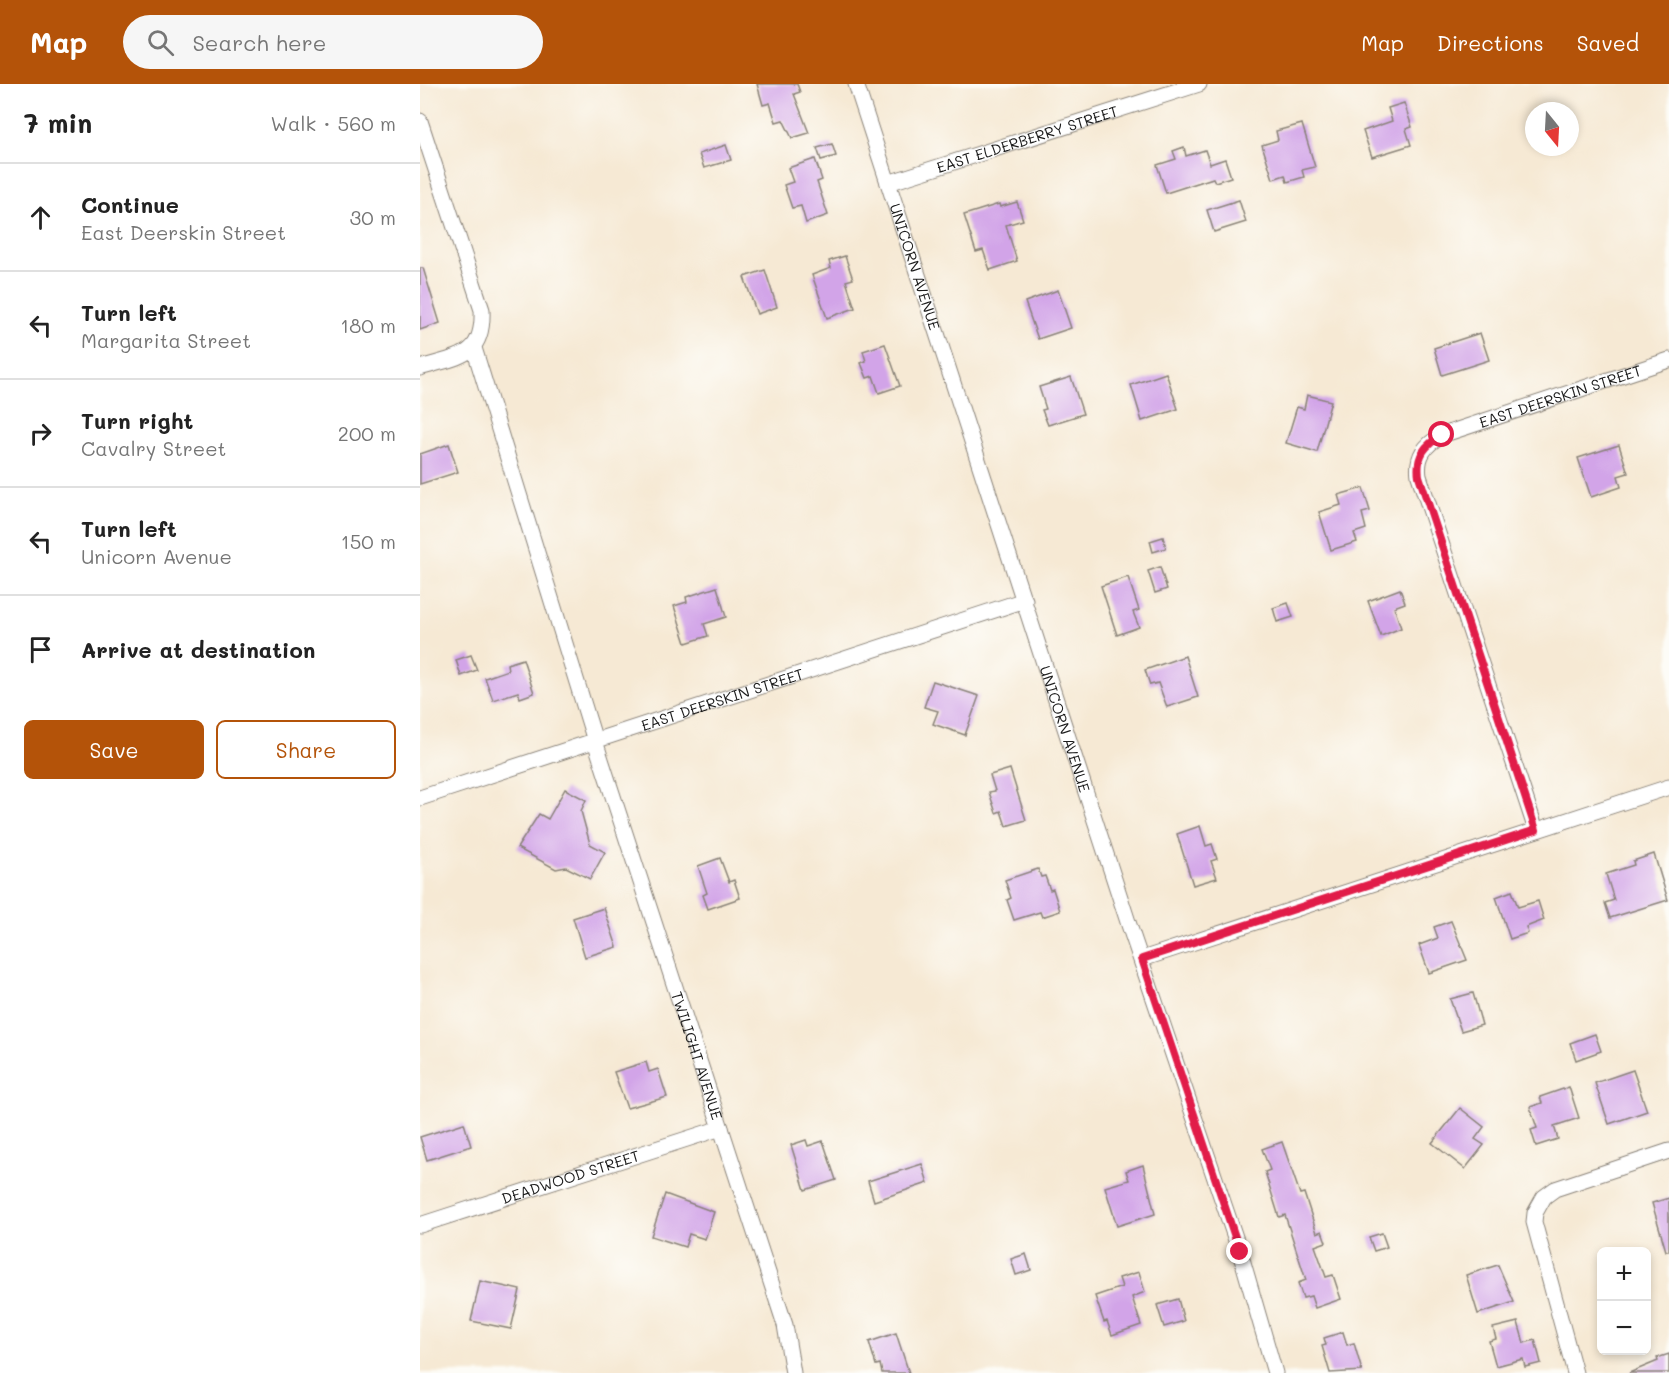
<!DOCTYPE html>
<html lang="en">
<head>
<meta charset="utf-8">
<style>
	body { margin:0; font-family:Mali,sans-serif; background:#f6f6f6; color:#222 }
	.controls { position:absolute; right:18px; bottom:18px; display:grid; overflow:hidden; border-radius:9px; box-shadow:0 3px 9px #0003 }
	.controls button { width:54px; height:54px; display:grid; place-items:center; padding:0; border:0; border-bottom:2px solid #e0e0e0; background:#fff; color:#222; font:30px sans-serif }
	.compass { position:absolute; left:1105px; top:18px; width:54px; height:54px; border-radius:50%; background:#fff; box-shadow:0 3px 9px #0003; rotate:162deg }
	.stop { position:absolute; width:18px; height:18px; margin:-14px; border:4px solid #e11d48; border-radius:50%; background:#fff }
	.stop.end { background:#e11d48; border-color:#fff; box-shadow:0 2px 6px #0008 }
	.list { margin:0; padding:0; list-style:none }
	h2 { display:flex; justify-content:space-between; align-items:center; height:78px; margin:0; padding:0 24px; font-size:26px }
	h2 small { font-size:20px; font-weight:400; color:#767676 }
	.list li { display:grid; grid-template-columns:39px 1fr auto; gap:18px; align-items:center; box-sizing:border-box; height:108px; padding:0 24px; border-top:2px solid #e0e0e0 }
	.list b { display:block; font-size:22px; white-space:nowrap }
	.list p { margin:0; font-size:20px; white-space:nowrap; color:#767676 }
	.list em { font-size:20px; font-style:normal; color:#767676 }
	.actions { display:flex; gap:12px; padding:18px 24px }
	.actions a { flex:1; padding:14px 0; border:2px solid #b45309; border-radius:9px; text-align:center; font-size:21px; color:#b45309 }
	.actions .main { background:#b45309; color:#fff }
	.icon { flex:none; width:33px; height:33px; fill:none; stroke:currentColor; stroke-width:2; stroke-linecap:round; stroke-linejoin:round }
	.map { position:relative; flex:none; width:1249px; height:1289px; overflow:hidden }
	header { display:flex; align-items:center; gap:36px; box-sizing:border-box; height:84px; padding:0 30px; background:#b45309; color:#fff }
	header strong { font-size:28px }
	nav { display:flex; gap:33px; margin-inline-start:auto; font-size:21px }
	.search { width:420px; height:54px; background:#f6f6f6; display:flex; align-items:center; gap:15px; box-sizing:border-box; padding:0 21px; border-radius:33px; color:#767676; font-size:22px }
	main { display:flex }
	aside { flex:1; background:#fff }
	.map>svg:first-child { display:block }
	.building { fill:#d2a4e8 }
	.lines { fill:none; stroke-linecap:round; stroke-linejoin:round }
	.minor-casing { stroke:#898278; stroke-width:17 }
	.minor { stroke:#fff; stroke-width:15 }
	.route { stroke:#e11d48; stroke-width:8 }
	.labels { text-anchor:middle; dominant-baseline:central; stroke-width:6; stroke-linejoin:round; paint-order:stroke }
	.street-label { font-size:15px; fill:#1c1c1c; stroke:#fdfcf7 }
</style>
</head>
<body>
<header>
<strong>Map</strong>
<div class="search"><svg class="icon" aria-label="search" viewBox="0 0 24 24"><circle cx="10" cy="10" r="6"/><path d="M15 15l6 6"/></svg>Search here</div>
<nav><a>Map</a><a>Directions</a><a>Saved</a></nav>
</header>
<main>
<aside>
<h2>7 min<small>Walk · 560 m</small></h2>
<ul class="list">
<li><svg class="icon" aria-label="ahead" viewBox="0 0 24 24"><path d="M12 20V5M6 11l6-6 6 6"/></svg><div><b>Continue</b><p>East Deerskin Street</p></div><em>30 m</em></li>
<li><svg class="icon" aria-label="left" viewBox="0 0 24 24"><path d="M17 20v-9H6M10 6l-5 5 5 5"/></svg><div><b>Turn left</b><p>Margarita Street</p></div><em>180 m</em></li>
<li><svg class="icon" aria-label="right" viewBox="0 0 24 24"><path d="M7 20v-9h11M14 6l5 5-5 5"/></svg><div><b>Turn right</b><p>Cavalry Street</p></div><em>200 m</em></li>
<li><svg class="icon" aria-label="left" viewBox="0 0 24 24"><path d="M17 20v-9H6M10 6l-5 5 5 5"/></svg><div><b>Turn left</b><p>Unicorn Avenue</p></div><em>150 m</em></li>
<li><svg class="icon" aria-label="arrive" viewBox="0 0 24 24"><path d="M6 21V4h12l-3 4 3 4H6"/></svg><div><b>Arrive at destination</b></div></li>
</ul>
<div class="actions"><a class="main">Save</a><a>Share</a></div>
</aside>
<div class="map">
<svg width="1249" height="1289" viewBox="0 0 1249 1289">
	<rect width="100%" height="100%" fill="#fdfcf7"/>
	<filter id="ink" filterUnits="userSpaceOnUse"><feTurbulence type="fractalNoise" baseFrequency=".0167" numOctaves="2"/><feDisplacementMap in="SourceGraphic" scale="12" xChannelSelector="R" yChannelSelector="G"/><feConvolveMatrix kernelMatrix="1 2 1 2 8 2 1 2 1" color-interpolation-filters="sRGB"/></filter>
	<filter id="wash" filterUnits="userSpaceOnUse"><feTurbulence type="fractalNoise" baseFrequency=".008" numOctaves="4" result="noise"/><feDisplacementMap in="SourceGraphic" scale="24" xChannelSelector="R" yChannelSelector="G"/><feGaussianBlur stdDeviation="1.35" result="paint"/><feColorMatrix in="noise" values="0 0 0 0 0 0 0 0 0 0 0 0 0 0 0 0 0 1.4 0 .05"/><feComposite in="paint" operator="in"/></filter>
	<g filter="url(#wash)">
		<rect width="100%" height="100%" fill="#f6e9d4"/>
		<g id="blocks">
			<g class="building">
				<path d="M337,0H377L380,8L374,10L389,49L372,54L363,36L356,38L350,19L343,21Z"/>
				<path d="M984,19L992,43L986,45L991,61L952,73L943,47L972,37L968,24Z"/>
				<path d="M882,40L895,83L882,86L884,93L867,98L865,91L853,95L842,61L858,56L856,47Z"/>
				<path d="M412,60L416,72L401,76L397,64Z"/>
				<path d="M306,61L311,76L284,84L279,70Z"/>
				<path d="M764,63L766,72L785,66L790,80L805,75L811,93L795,98L793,94L746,109L737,81L756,75L753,67Z"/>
				<path d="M395,75L402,96L397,98L408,131L386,139L381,122L372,124L364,101L373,98L368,84Z"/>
				<path d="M819,116L826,138L794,148L787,126Z"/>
				<path d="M597,118L603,136L586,141L597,177L570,186L563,166L556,168L544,131L579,120L580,123Z"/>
				<path d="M425,172L433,195L426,197L435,224L407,234L392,191L411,184L409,177Z"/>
				<path d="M0,184H3L20,239L0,246Z"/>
				<path d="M345,186L357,223L337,230L324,193Z"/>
				<path d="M638,206L651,244L618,255L605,218Z"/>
				<path d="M1060,249L1069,276L1022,291L1014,264Z"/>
				<path d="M465,260L480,302L459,309L453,292L447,294L441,279L446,277L443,267Z"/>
				<path d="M746,289L758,325L722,337L711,301Z"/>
				<path d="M651,293L663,330L628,341L622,326L626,325L619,303Z"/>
				<path d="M887,311L911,317L897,368L866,359L877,323L884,325Z"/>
				<path d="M29,360L38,388L0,400V370Z"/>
				<path d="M1199,361L1208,389L1198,392L1201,403L1171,413L1158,374Z"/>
				<path d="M943,404L950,427L942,429L946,445L934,449L937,458L911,466L899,428L921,421L918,411Z"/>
				<path d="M743,453L746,464L733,468L730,457Z"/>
				<path d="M740,483L747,505L735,509L728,487Z"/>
				<path d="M708,493L719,526L713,528L719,543L697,551L681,502Z"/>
				<path d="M297,503L306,533L284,540L288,552L266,559L254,522L267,518L266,513Z"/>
				<path d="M980,505L985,519L974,523L981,544L961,552L948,517Z"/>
				<path d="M868,519L873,533L857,538L853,524Z"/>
				<path d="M51,571L57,586L41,592L36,576Z"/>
				<path d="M765,572L778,613L747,623L738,599L730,601L725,586Z"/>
				<path d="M103,575L114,609L100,614L98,608L73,616L65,594L88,586L87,580Z"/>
				<path d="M513,597L559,612L545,651L513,640L518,627L504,623Z"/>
				<path d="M590,685L606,736L586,742L581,727L576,729L569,708L575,707L570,691Z"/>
				<path d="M145,705L166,716L161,727L170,760L185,768L170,795L146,783L136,785L97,764L119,730L128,735Z"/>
				<path d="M780,742L786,762L792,760L797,775L791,777L797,794L773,801L757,750Z"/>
				<path d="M1234,770L1248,816L1190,834L1185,819L1194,816L1186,790L1214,781L1213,777Z"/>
				<path d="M300,774L309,798L314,796L320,814L288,825L283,811L287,809L278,782Z"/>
				<path d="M618,785L621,793L625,792L630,806L633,805L640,827L622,833L620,828L594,836L587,816L591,814L585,796Z"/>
				<path d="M1092,807L1098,823L1118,817L1124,836L1106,843L1108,849L1090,855L1076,813Z"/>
				<path d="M184,824L197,863L165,873L153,834Z"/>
				<path d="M1031,837L1047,876L1009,889L999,861L1018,854L1014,843Z"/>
				<path d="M1053,909L1062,941L1041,947L1030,915Z"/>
				<path d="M1175,950L1181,967L1156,976L1150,959Z"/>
				<path d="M226,978L229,988L238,985L247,1013L207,1024L194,988Z"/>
				<path d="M1213,986L1227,1027L1189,1040L1175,999Z"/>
				<path d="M1149,1003L1159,1034L1134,1042L1138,1055L1116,1062L1111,1046L1117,1044L1110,1023L1122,1019L1120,1013Z"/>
				<path d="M1040,1024L1064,1043L1055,1055L1064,1061L1045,1085L1012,1059Z"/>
				<path d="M44,1039L51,1062L7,1076L0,1053Z"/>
				<path d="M386,1056L388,1062L403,1057L416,1096L385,1106L371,1061Z"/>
				<path d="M862,1058L880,1110L884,1109L897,1149L902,1147L906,1158L895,1162L906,1193L913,1191L921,1215L895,1224L891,1212L883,1214L878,1199L886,1196L865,1131L859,1133L845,1088L850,1086L842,1065Z"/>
				<path d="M502,1080L508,1099L454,1117L448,1097Z"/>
				<path d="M723,1081L735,1130L697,1142L685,1103L709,1096L706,1087Z"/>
				<path d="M245,1110L294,1128L285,1155L269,1150L265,1163L231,1152Z"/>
				<path d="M1249,1114V1167H1246L1232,1119Z"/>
				<path d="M962,1149L967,1163L954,1167L949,1153Z"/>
				<path d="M606,1170L611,1186L596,1191L591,1175Z"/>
				<path d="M1078,1181L1094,1218L1058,1230L1046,1191Z"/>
				<path d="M719,1188L725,1208L712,1213L721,1241L692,1251L687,1237L684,1238L675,1212L702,1203L699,1194Z"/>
				<path d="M60,1197L100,1206L91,1245L51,1237Z"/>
				<path d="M758,1215L764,1237L744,1243L737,1221Z"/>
				<path d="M1098,1238L1104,1259L1115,1256L1121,1279L1105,1283L1103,1275L1076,1282L1069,1257L1076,1255L1073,1244Z"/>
				<path d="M923,1248L927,1261L934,1259L942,1287L910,1289L902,1262L906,1261L904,1254Z"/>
				<path d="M476,1249L489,1289H462L460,1280L456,1281L449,1258Z"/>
				<path d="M1249,1270V1289H1209L1238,1277L1237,1274Z"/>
			</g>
		</g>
	</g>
	<g filter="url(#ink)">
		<use href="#blocks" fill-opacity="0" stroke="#898278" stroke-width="1.5"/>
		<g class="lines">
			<defs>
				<g id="minor">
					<path id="s1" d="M436,0L708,838L820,1168L855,1289"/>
					<path d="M0,37L62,226C64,274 38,272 0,284"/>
					<path id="s2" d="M468,99L779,0"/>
					<path id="s3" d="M54,264L175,657L365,1241L373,1289"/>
					<path id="s4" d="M0,714L605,516"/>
					<path id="s5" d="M1116,746L999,392C996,372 1005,361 1022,351L1249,276"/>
					<path d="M722,875L1249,703"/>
					<path id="s6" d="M0,1141L301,1044"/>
					<path d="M1155,1289L1114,1138L1115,1129L1124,1113L1135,1105L1249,1067"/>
				</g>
			</defs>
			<use href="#minor" class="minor-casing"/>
			<use href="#minor" class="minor"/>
		</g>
	</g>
	<g class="lines" filter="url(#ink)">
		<path class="route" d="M820,1168L722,875L1116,746L999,392C996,372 1005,361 1022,351"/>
	</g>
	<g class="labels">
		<g class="street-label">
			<text stroke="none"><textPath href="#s2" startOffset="146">EAST ELDERBERRY STREET</textPath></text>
			<text stroke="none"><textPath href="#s1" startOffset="192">UNICORN AVENUE</textPath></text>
			<text stroke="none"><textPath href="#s5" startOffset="548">EAST DEERSKIN STREET</textPath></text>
			<text stroke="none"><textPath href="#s4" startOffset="318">EAST DEERSKIN STREET</textPath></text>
			<text stroke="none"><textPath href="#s1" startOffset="678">UNICORN AVENUE</textPath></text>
			<text stroke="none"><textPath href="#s3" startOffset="742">TWILIGHT AVENUE</textPath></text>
			<text stroke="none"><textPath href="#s6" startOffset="158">DEADWOOD STREET</textPath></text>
		</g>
	</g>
</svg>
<div class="controls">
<button>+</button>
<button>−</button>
</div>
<svg class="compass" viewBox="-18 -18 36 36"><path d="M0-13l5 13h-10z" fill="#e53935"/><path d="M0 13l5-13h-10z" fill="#767676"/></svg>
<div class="stop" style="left:1022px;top:351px"></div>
<div class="stop end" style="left:820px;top:1168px"></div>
</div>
</main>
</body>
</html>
